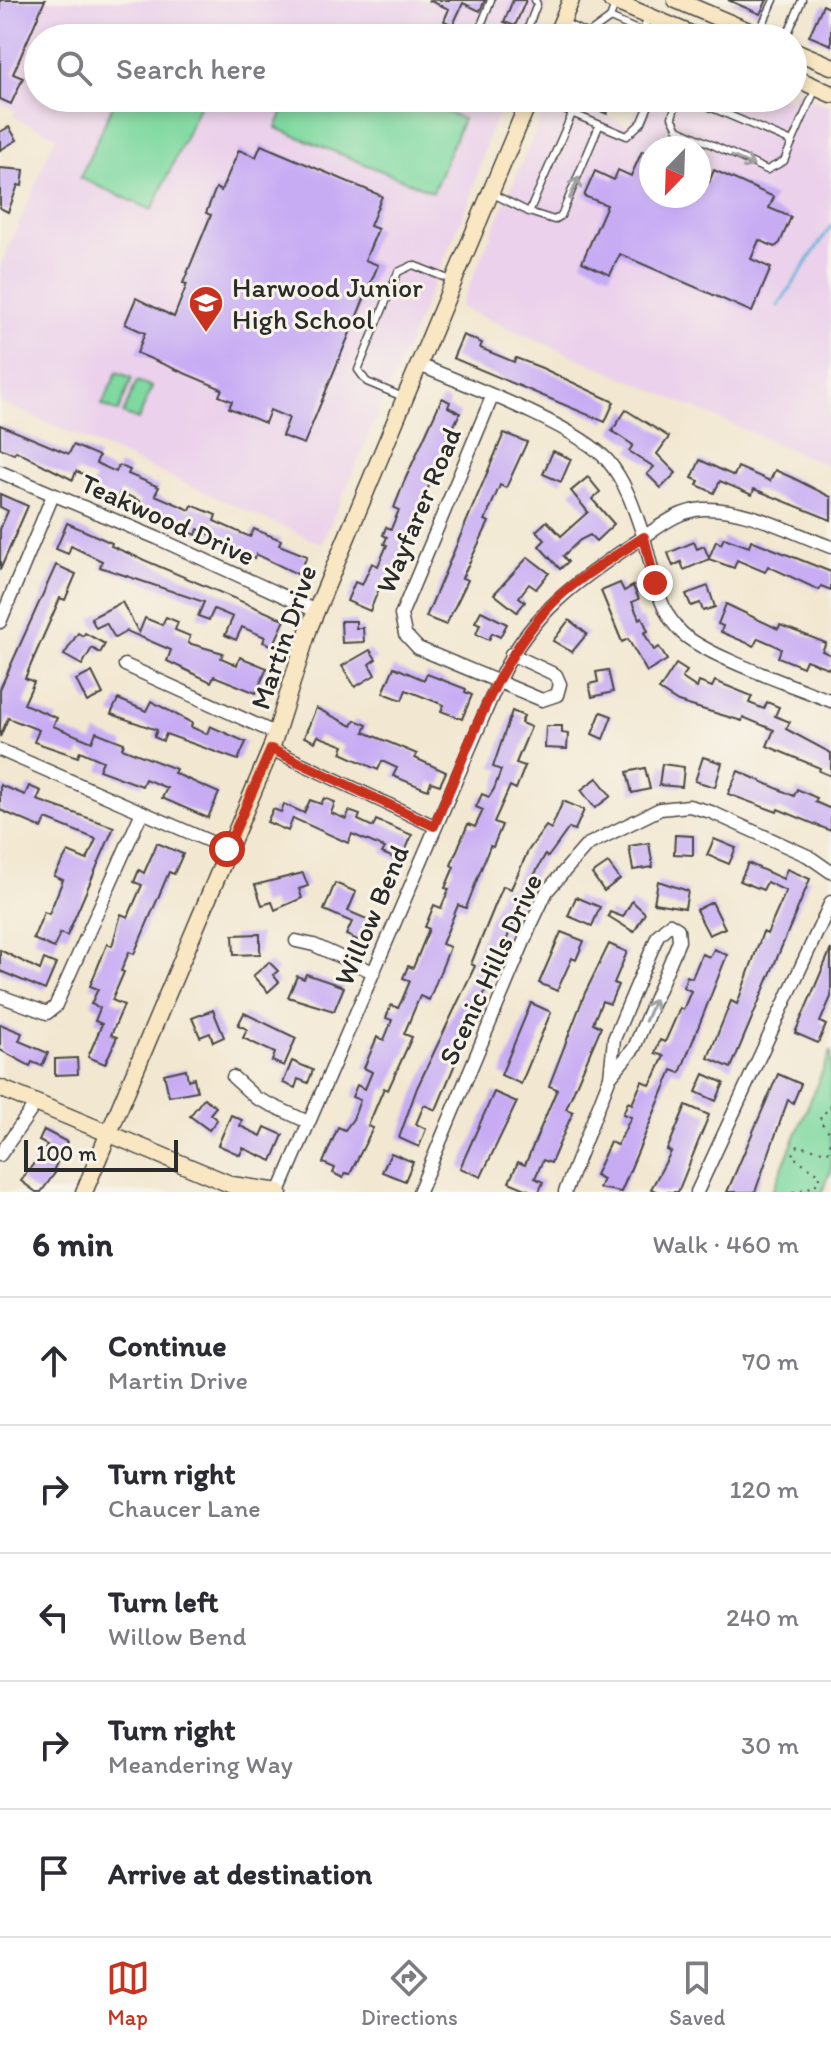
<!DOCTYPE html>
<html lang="en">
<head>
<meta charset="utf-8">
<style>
	body { margin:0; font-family:Itim,sans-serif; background:#f2f2f3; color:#2b2b33 }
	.compass { position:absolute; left:639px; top:136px; width:72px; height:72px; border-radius:50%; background:#fff; box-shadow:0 4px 12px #0003; rotate:203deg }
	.scale { position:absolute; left:24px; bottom:20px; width:154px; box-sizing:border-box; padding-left:8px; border:4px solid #2b2b2b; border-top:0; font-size:22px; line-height:28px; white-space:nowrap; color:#2b2b2b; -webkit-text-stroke:6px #f7f3e8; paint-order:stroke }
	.stop { position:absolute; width:24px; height:24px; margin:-18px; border:6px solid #c8321e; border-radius:50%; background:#fff }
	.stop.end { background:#c8321e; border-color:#fff; box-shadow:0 2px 8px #0008 }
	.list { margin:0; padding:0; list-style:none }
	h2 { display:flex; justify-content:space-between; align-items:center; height:104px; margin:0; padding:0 32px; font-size:34px }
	h2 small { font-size:26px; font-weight:400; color:#7c7c81 }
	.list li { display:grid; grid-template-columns:52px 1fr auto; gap:24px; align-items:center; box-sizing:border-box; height:128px; padding:0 32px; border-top:2px solid #e1e1e2 }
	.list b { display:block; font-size:30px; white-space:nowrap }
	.list p { margin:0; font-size:26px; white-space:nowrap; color:#7c7c81 }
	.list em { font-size:26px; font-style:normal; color:#7c7c81 }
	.icon { flex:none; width:44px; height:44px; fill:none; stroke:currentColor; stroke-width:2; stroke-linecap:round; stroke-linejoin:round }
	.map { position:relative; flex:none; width:831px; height:1192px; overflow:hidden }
	.search { position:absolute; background:#fff; box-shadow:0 4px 12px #0003; left:24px; right:24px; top:24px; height:88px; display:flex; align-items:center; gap:20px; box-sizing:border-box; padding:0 28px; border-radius:44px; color:#7c7c81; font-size:30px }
	.sheet { height:744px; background:#fff }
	nav { display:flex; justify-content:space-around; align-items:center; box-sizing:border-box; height:112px; border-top:2px solid #e1e1e2; background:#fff; font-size:22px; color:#7c7c81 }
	nav a { display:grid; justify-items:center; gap:4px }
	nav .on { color:#c8321e }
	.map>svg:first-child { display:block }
	.built { fill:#ebd1eb; fill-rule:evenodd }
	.green { fill:#7fd9a0; stroke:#558266; stroke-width:2 }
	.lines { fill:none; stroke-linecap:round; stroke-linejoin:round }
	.stream { stroke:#5bb3d8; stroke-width:3 }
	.building { fill:#c7acf4 }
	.lane-casing { stroke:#494744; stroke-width:9 }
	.street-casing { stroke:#494744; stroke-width:15 }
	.secondary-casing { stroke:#494744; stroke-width:19 }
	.path { stroke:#494744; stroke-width:2; stroke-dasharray:2 6; stroke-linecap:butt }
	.lane { stroke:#fff; stroke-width:6 }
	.street { stroke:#fff; stroke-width:12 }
	.secondary { stroke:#f9e7c3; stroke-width:16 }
	.oneway { stroke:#a0a0a0 }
	.route { stroke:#c8321e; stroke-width:10 }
	.labels { text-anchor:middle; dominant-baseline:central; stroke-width:6; stroke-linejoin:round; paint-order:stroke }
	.poi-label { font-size:28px; fill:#2b2b2b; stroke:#f7f3e8; text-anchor:start }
	.street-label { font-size:28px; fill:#2b2b2b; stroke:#f7f3e8 }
</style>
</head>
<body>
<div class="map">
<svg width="831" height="1192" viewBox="0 0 831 1192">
	<rect width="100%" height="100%" fill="#f7f3e8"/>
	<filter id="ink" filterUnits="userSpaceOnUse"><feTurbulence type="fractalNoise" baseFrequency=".0125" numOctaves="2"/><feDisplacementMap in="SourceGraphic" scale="16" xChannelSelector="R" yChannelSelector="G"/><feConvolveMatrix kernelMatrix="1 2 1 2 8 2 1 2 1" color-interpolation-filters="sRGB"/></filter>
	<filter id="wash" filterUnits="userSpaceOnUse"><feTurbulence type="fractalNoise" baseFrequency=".006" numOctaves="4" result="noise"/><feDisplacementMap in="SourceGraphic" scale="32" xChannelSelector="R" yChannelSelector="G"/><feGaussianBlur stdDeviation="1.8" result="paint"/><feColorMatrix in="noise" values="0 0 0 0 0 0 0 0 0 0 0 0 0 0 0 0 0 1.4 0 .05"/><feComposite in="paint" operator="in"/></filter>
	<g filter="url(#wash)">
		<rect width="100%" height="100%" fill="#f2e7d0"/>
		<g class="built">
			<path d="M0,0H549L532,38H38V98H505L487,139L471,197L322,544L0,402V267L56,136L13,117L15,110L0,103Z"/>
			<path d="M793,90L831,107V467L460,307L550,98H564L629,126L642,98H793ZM651,148H699V196H651Z"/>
		</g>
		<g class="green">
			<path d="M116,98H203L152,210L80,178Z"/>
			<path d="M288,98H412L463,119L433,192L276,128Z"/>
			<path d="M117,372L132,378L118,412L102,405Z"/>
			<path d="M137,381L152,387L138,420L123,414Z"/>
			<path d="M831,1051V1171L822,1192H772Z"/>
		</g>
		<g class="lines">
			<path class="stream" d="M778,306L831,226"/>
		</g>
		<g id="blocks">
			<g class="building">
				<path d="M0,0H45L13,74L23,78L11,104L0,99Z"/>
				<path d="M428,0H485L480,11L463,3L453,25L444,21L449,9Z"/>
				<path d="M513,0H526L515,26L504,22Z"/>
				<path d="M728,0H767L760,14Z"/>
				<path d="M823,5L831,9V45L809,36Z"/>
				<path d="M570,98H614L607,114Z"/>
				<path d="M9,127L17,140L0,150V132Z"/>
				<path d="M261,145L382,196L370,226L378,229L365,260L378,265L304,444L282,436L289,418L270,410L265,423L229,408L232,401L219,396L222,389L137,353L145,333L125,324L136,298L174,317L187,284L183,283L211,215L206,213L216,188L221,191L239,150L256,157Z"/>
				<path d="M642,151L651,155V196H699V178L709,182L714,170L774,197L769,208L791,217L780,243L775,247L759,240L751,259L771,268L752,312L620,254L610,275L582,262L607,205L584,196L595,171L614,180L618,170L631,176Z"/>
				<path d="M0,168L24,170L22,186L18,185L8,212L0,208Z"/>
				<path d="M463,335L482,343L480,348L514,362L516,358L542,368L614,402L605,422L453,358Z"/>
				<path d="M442,398L450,402L448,407L460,413L432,472L426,498L390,584L382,581L370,611L347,601L355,582L362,585L372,563L378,566L387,545L384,544L387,537L383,535L386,527L391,529L399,510L394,508L404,482Z"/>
				<path d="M626,410L669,437L657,454L676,473L661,488L647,474L654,467L629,451L633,445L612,431Z"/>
				<path d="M0,425L69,454L73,445L99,456L96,463L116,472L119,465L130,470L128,474L159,487L155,495L190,510L192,505L216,515L214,521L250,537L254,529L281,540L279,545L307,556L299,575L256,554L254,559L214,542L216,537L198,529L196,535L137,508L140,501L120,492L117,500L91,488L95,479L76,471L73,480L16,451L14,454L0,448Z"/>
				<path d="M504,433L527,442L506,488L500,485L485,520L489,522L462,578L468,580L446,625L426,617Z"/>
				<path d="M553,451L571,459L561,482L543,474Z"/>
				<path d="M700,460L734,476L738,467L770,481L775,470L793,478L831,497V520L754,489L752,495L720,481L714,493L697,485L699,481L692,478Z"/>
				<path d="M588,477L600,492L592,499L614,524L596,541L590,535L580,540L563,556L568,562L560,569L539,546L545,540L536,531L547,521L561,536L588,512L571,491Z"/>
				<path d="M0,494L28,506L0,570V529L8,511L0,507Z"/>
				<path d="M67,523L112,543L111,546L285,620L273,646L263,642L265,637L242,627L236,640L225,635L233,617L214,609L209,620L198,616L204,602L100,567L102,561L71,546L68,554L56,549Z"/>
				<path d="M724,538L749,547L751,540L831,572V590L821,586L819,590L768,566L765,572L737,560L734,568L709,559L684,570L681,562L673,566L668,553L694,542L697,549L704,546L709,558L716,541L721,544Z"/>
				<path d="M528,557L549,573L536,589L529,584L519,597L525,602L517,612L494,594Z"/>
				<path d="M56,565L76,574L65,600L60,598L25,678L34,682L24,704L57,718L53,726L92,742L96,732L124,743L122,748L176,769L174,773L219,793L208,818L162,798L167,788L145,779L142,786L99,770L103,761L80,751L78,757L34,742L39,730L8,718L0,737V689Z"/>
				<path d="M620,583L624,591L633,586L639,599L632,602L639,619L642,617L648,631L644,633L654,650L659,647L667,660L647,672L628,639L622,642L601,591Z"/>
				<path d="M708,586L715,607L703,611L700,603L691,606L686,594Z"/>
				<path d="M122,602L139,633L145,618L162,625L166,617L178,622L175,630L190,636L188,643L223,653L221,658L237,665L240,657L267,668L256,693L214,676L211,682L167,661L171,650L127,631L115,638L106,623L96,628L91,618Z"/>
				<path d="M726,604L778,629L780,625L826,643L822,651L831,655V669L806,660L803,667L778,657L781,649L772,644L758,638L754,646L721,632L723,626L718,624Z"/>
				<path d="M481,611L507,624L500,637L492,633L489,640L476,634L480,624L475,622Z"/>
				<path d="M569,620L587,634L572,652L553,641Z"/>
				<path d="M341,621H356V628H363L364,642L342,643Z"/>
				<path d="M78,633L83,636L85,633L105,644L100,653L92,648L82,665L64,655Z"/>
				<path d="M370,650L376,659L369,664L375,675L355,687L342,666Z"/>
				<path d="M676,664L687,671L682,678L697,688L699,682L712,687L715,681L752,696L749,703L764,709L767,702L779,707L775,716L790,722L786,729L831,753V776L819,771L820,768L767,746L774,730L743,717L742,721L678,702L659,690Z"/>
				<path d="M394,667L424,680L427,674L466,689L465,692L472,695L462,719L441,711L444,705L406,690L402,700L383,693Z"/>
				<path d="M608,670L613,692L592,697L589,684L598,682L596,672Z"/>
				<path d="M92,672L103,694L87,702L76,680Z"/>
				<path d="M118,699L146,711L151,701L192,723L191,727L207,734L210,726L246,742L238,760L166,734L163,741L154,737L157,730L111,714Z"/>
				<path d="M316,708L352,726L355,720L367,725L364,732L417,754L415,758L446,772L440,785L431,782L428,790L393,776L397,768L382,761L378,770L341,753L344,746L318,736L315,742L304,737Z"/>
				<path d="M512,711L524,716L521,723L531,727L516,763L525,766L516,789L510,786L494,822L502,825L493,847L490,846L466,908L458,905L442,944L450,947L429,1000L420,996L404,1034L412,1037L388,1090L384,1088L368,1126L373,1128L350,1174L345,1173L343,1178L333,1173L335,1168L323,1163L338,1127L345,1130L353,1119L360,1100L352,1097L357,1085L365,1089L372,1072L364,1068L377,1037L384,1040L392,1020L386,1018L391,1005L398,1008L402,1000L410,981L403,978L408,966L413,968L429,929L425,927L434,905L441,908L449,889L445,888L454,867L451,865L462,838L468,824L475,827L483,810L476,807L482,794L489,797L494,789L501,770L493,767Z"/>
				<path d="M601,712L612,716L603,739L592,734Z"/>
				<path d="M546,726H562V733L568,734L567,749L545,748Z"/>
				<path d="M703,757L722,763L715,787L695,781Z"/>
				<path d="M662,764L684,767L682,787L659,785Z"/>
				<path d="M645,768L650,789L632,793L627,772Z"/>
				<path d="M738,771L794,796L797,789L817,798L815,802L831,809V831L778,809L777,812L728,794Z"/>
				<path d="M597,778L611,796L595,808L581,790Z"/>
				<path d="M0,785L25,795L29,786L41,791L37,800L114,827L67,936L60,933L54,948L33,939L44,912L49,914L63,880L54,876L68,852L87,860L96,839L46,819L42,828L0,810Z"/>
				<path d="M324,798L335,802L331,813L346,819L349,811L360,815L358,820L373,827L376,820L412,835L401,861L382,853L385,848L352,834L348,843L293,818L288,831L267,822L273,809L281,812L284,804L304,813L310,800L321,804Z"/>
				<path d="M563,801L584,810L575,830L569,828L548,857L545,855L530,883L436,1110L424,1105L416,1124L426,1129L419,1147L399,1138L417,1088L475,966L471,964L503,886L511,889L528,851L546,826L551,829Z"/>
				<path d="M675,835L693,836V855L674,854Z"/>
				<path d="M714,839L736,848L729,864L707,855Z"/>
				<path d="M157,843L183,854L174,874L169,872L134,954L129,952L121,971L124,972L112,1000L124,1005L111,1035L117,1037L105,1064L88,1057L102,1024L95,1021L100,1008L91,1004L98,989L90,986L107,944L112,946L121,914L128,917L142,885L134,882L139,870L144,873Z"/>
				<path d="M649,843L653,867L633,870L629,846Z"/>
				<path d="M608,863L620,879L604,891L592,874Z"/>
				<path d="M748,863L783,879L787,869L810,879L731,1068L708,1058L731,1001L737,1004L763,932L767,934L786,891L767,882L763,890L740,881Z"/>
				<path d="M303,873L308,886L299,889L302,898L275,910L272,902L262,905L255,885Z"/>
				<path d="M658,881L688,891L685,908L654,903Z"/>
				<path d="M335,883L356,892L348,911L376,923L370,935L364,933L360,941L346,935L352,922L324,910Z"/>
				<path d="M576,897L600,907L592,926L568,916Z"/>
				<path d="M632,901L645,913L634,932L608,916L610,912L623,917Z"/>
				<path d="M712,902L725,928L709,935L696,910Z"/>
				<path d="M561,932L584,941L576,960L572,958L557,991L539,983Z"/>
				<path d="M260,934V954L234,955L233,935Z"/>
				<path d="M609,944L627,952L614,983L618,985L610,1004L602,1001L593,1023L601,1027L566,1109L573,1112L551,1163L543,1160L535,1178L543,1182L539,1192H533L509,1182L518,1162L525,1165L557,1089L549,1086L585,993Z"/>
				<path d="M714,949L727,955L680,1073L672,1070L621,1192L599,1188L603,1179L595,1175L610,1142L617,1145L623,1134L631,1117L623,1114L628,1102L632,1104L642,1081L650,1085L655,1076L664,1056L655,1053L660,1040L665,1042L680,1008L683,1010L691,991L683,987L687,976L692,978L702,954L710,957Z"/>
				<path d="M831,949V997L820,1022L826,1025L818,1043L795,1033Z"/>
				<path d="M0,950L40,970L44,959L56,964L45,990L0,971Z"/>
				<path d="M269,962L278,971L273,975L279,982L268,992L253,976Z"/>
				<path d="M306,974L344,987L334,1011L288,997L297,976L304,979Z"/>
				<path d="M531,1003L551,1012L521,1084L501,1075Z"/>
				<path d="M213,1010L224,1037L213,1042L210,1033L200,1037L192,1018Z"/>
				<path d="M244,1013L296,1038L284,1066L272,1061L275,1053L243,1038L247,1029L238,1025Z"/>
				<path d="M0,1024L22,1033L19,1041L48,1053L42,1066L32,1062L30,1066L0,1050Z"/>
				<path d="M77,1058L78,1074L55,1075V1059Z"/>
				<path d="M292,1061L313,1070L308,1083L298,1079L295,1088L283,1083Z"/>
				<path d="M186,1069L188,1080L194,1078L197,1091L169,1096L164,1074Z"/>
				<path d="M704,1074L724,1083L716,1101L696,1092Z"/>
				<path d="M778,1074L801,1084L793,1103L788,1100L755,1192H727Z"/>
				<path d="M494,1092L517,1102L481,1177L460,1168Z"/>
				<path d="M204,1098L216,1107L210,1114L217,1120L209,1130L190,1116Z"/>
				<path d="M686,1105L709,1115L678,1192H658L651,1189L671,1152L667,1150Z"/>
				<path d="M231,1115L242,1120L240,1126L261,1136L265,1127L283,1135L272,1161L243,1148L240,1155L218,1145Z"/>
				<path d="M44,1130L67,1142L53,1171L55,1173L41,1192H36L21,1181L37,1159L39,1161L47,1145L39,1141Z"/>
				<path d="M391,1153L413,1162L405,1181L382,1172Z"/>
			</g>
		</g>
	</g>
	<g filter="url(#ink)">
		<use href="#blocks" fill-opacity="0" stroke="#494744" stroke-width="2"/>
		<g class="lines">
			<defs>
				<g id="lane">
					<path d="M610,18L642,32L649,16"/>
					<path d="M563,22L588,34L586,38"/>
					<path d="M588,34L610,18L615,5"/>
					<path d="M758,34L774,0"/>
					<path d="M476,38L491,0"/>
					<path d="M519,38L527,30L537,4L535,0"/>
					<path d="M786,38L802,0"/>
					<path d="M535,98L627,136L642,122L652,98"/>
					<path d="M678,98L672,117L678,129L767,170L784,161L816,88"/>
					<path d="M689,98L792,142"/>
					<path d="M491,193L529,212L572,114"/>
					<path d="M529,212L554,220L561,216L599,126"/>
					<path d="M403,397L367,382L358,370L398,272L413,265L451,280"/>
				</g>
				<g id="street">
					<path d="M419,365C465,384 578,426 608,461C625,481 634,508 642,532C654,567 654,606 682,633C708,657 795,686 831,701"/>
					<path d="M492,397L401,615L405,634L418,648L542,700L557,695L560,684L556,675L511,654"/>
					<path d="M0,472L157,538L316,611"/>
					<path d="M0,622L53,495"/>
					<path d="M125,665L277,734"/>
					<path d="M271,749L434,826"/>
					<path d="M0,750L227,849"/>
					<path d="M296,941L314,945L373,972"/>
					<path d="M0,996L47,1013L55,1007L142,812"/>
					<path d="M233,1077L256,1098L308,1122"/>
					<path d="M0,1155L36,1103"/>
					<path d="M279,1192L499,680C529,615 580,578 639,540C660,527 676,511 703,509C746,507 792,533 831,547"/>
					<path d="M419,1192L530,927L547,891L587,845L660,809L689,806L711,812L808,856L831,872"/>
					<path d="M565,1192L610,1077L614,1039L658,935L670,924L678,929L679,941L634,1048L610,1077"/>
					<path d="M697,1192L831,902"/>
				</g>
				<g id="secondary">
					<path d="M611,0L700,38"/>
					<path d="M676,0L765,38"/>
					<path d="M555,38L571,0"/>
					<path d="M793,50L831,66"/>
					<path d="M793,77L831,94"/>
					<path d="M0,1088L232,1185L279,1192"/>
					<path d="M84,1192L271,749L309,628L530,98"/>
				</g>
			</defs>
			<use href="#lane" class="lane-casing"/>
			<use href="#street" class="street-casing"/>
			<use href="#secondary" class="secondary-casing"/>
			<g class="path">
				<path d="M831,1105L819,1120L831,1134"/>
				<path d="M793,1192L815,1186L821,1175L792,1156L798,1146L828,1152L831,1141"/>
			</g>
			<use href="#lane" class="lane"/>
			<use href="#street" class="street"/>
			<use href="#secondary" class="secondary"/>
		</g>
		<defs><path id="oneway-shaft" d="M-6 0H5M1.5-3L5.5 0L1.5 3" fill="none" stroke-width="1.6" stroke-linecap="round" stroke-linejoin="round" transform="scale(2)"/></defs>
		<g class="oneway">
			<use href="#oneway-shaft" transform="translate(743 161) rotate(24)"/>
			<use href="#oneway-shaft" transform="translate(574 188) rotate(-67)"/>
			<use href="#oneway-shaft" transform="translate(650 1010) rotate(-67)"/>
		</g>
	</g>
	<g class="lines" filter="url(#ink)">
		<path class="route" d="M227,849L271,749L434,826C470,746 497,653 563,593C588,571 617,555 644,537L655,583"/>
	</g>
	<defs>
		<symbol id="school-pin" viewBox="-11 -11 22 30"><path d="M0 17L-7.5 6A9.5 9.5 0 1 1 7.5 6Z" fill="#c8321e" stroke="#f7f3e8"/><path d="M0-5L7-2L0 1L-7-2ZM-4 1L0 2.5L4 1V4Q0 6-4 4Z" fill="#fff"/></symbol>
	</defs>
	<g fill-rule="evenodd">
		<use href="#school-pin" x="186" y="283" width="40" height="54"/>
	</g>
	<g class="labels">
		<g class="poi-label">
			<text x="232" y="287">Harwood Junior<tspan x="232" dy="32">High School</tspan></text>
		</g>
		<g class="street-label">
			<text transform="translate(418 510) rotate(-67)">Wayfarer Road</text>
			<text transform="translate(168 519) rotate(24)">Teakwood Drive</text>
			<text transform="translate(283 637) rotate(-71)">Martin Drive</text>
			<text transform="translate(371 915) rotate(-67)">Willow Bend</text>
			<text transform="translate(490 969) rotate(-65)">Scenic Hills Drive</text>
		</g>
	</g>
</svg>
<svg class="compass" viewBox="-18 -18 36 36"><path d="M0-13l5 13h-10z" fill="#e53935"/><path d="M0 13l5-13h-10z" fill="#7c7c81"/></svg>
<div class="scale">100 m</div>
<div class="stop" style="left:227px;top:849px"></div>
<div class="stop end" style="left:655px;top:583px"></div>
<div class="search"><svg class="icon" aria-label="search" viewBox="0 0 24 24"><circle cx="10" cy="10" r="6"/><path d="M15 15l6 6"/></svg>Search here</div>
</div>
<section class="sheet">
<h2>6 min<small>Walk · 460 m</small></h2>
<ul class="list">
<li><svg class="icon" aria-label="ahead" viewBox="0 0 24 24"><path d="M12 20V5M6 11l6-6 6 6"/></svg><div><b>Continue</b><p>Martin Drive</p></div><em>70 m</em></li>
<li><svg class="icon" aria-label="right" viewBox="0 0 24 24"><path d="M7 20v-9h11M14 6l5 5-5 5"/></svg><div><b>Turn right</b><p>Chaucer Lane</p></div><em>120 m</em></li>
<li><svg class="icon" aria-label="left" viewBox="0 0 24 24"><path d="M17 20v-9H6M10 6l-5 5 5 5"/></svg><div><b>Turn left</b><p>Willow Bend</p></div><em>240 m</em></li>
<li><svg class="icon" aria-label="right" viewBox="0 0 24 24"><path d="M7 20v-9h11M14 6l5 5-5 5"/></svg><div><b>Turn right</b><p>Meandering Way</p></div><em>30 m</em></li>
<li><svg class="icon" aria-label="arrive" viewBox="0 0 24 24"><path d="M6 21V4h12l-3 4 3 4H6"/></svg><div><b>Arrive at destination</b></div></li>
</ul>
</section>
<nav>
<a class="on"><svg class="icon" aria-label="map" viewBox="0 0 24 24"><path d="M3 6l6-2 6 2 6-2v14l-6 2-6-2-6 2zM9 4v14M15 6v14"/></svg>Map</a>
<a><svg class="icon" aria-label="directions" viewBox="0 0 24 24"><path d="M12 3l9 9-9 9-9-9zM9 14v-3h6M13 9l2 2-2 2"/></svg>Directions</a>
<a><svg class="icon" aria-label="saved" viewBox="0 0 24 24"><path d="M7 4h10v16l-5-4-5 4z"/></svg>Saved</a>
</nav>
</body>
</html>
